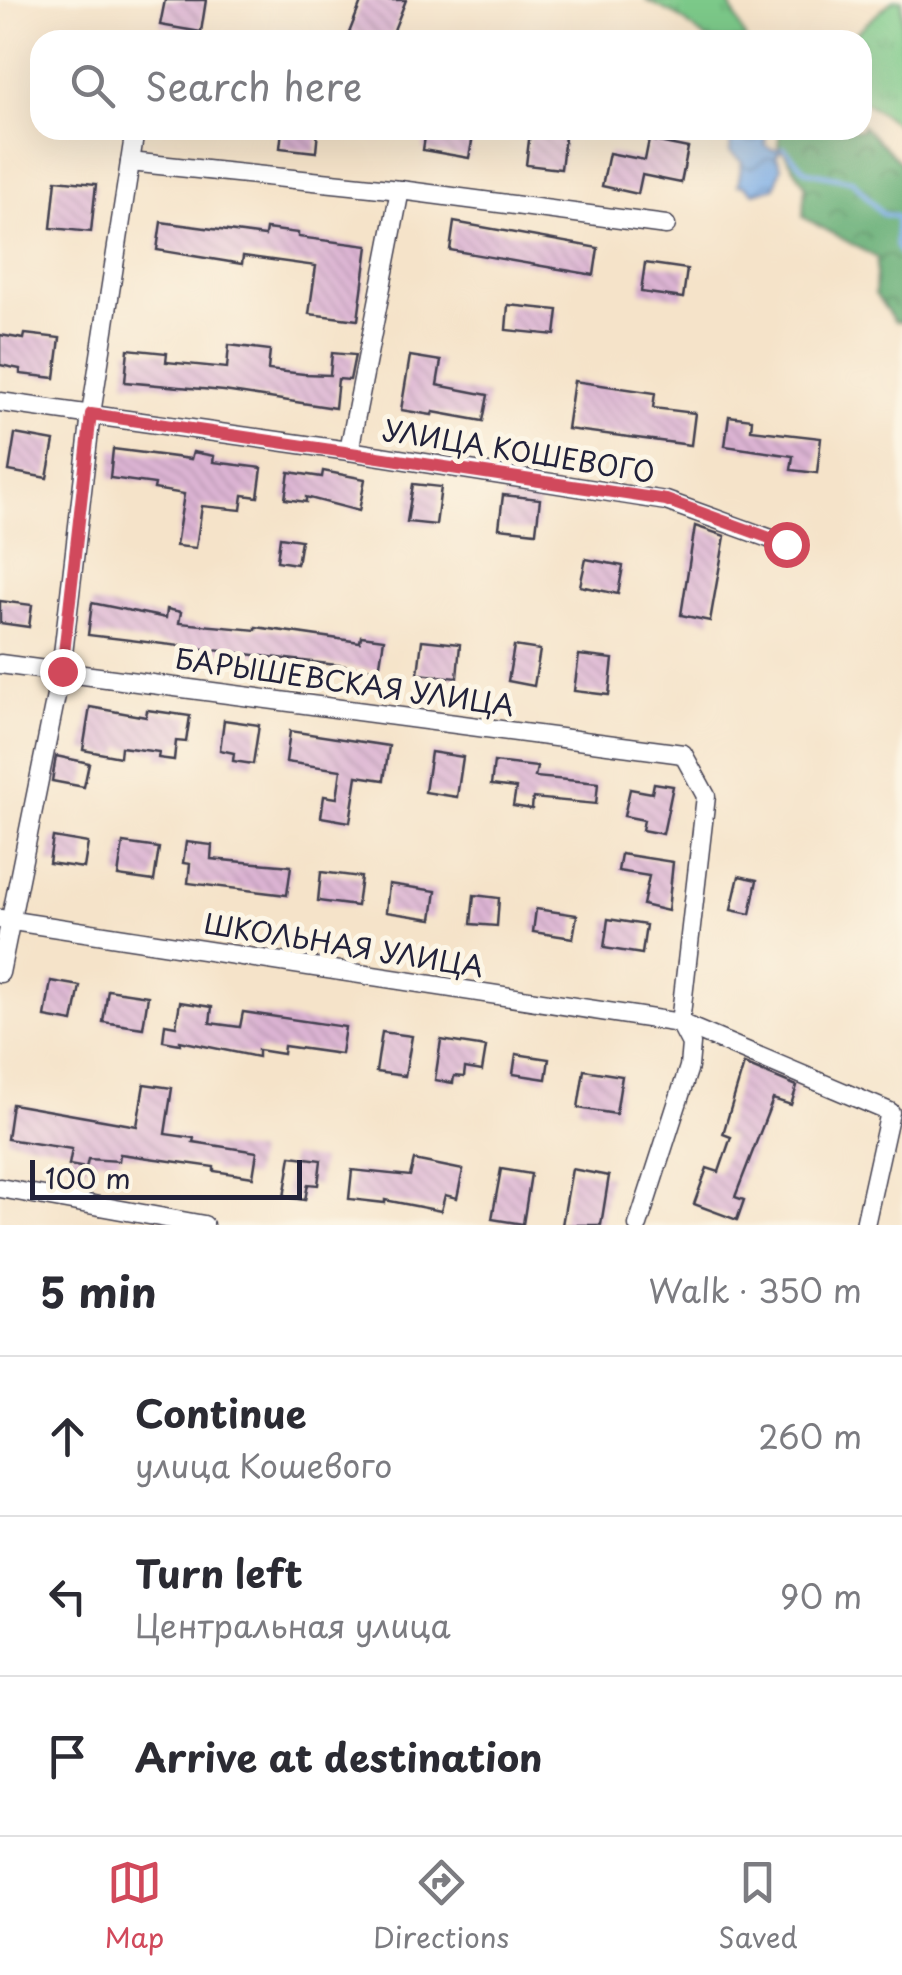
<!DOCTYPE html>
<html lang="en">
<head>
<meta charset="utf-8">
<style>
	body { margin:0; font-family:"Playpen Sans",sans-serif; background:#f7f7f7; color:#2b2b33 }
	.scale { position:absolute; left:30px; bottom:25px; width:272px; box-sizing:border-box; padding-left:10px; border:5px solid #22223b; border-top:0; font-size:28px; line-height:35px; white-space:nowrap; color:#22223b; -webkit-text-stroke:8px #fcf5e5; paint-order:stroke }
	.stop { position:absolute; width:30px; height:30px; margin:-22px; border:8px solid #d1495b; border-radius:50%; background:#fff }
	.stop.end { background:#d1495b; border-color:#fff; box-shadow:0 2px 10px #0008 }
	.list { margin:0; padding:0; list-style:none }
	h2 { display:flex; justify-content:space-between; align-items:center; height:130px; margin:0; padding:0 40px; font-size:42px }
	h2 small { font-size:32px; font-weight:400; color:#7c7c81 }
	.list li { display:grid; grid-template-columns:65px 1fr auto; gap:30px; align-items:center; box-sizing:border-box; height:160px; padding:0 40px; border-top:2px solid #e1e1e2 }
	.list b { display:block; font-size:38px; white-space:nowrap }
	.list p { margin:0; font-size:32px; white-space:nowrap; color:#7c7c81 }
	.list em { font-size:32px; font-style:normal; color:#7c7c81 }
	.icon { flex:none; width:55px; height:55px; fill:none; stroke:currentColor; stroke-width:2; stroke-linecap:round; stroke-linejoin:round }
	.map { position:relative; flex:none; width:902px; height:1225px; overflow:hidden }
	.search { position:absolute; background:#fff; box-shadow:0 10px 40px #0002; left:30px; right:30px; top:30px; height:110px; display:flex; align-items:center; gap:25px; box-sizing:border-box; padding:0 35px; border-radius:30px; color:#7c7c81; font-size:38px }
	.sheet { height:610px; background:#fff }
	nav { display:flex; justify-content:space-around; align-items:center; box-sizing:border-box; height:140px; border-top:2px solid #e1e1e2; background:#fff; font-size:28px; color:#7c7c81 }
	nav a { display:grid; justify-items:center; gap:5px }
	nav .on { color:#d1495b }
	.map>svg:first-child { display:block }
	.grass { fill:url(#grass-tufts); stroke:#4e7662; stroke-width:2.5 }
	.forest { fill:url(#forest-crowns); stroke:#436858; stroke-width:2.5 }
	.water { fill:url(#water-waves); stroke:#4f6891; stroke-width:2.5 }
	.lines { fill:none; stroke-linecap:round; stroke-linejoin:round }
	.stream { stroke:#7cade7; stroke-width:5 }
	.building { fill:url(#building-back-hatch) }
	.minor-casing { stroke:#423f50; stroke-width:21 }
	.minor { stroke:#fff; stroke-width:18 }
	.route { stroke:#d1495b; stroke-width:12 }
	.labels { text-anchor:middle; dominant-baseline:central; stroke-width:10; stroke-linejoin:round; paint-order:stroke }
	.street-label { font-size:28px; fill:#22223b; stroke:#fcf5e5 }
</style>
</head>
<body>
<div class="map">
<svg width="902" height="1225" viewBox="0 0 902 1225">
	<defs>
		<pattern id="grass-tufts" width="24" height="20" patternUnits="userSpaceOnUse" patternTransform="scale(2.5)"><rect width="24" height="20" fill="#7bc989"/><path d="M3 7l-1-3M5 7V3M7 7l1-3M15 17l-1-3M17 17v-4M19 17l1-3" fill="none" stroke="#6aac77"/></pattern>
		<pattern id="forest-crowns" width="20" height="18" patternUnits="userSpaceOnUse" patternTransform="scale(2.5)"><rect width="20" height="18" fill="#64ad75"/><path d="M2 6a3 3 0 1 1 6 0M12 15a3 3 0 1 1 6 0" fill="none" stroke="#528c61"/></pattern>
		<pattern id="water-waves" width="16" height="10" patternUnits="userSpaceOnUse" patternTransform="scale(2.5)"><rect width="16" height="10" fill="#7cade7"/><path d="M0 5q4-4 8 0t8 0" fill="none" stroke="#658cbc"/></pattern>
		<pattern id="building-back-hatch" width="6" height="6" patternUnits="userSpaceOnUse" patternTransform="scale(2.5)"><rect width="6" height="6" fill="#dcb4d3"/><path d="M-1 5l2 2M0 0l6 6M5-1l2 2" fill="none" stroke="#bc9ab6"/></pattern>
	</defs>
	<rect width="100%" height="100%" fill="#fcf5e5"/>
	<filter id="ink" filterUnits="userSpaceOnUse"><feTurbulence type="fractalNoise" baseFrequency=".01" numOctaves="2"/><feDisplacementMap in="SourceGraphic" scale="20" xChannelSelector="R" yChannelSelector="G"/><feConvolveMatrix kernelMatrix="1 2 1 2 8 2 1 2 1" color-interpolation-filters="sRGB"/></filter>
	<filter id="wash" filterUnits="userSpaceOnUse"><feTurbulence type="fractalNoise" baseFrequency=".0048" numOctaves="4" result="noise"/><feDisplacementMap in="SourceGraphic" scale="40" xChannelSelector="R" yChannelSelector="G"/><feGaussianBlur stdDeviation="2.25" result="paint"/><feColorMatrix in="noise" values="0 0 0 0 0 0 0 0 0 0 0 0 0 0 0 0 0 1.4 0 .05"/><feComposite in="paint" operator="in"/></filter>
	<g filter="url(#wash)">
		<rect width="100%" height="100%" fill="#f5e3c9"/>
		<g class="grass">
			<path d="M645,0H728L746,40H707L678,16Z"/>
			<path d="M893,0H902V128L862,100V40H848Z"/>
		</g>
		<path class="forest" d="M862,125L902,164V322H895L875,294L877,258L803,217L805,185L779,144V130H862Z"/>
		<path class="water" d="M731,130H766L765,145L772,150L786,147L776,155L781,167L775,187L754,193L744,185H738L742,162L730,152Z"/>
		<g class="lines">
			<path class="stream" d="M784,148L806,171L853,181L882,214L897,217L896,246L902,257"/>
		</g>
		<g id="blocks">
			<g class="building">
				<path d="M165,0H206L201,32L160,25Z"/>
				<path d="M362,0H406L390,40H368L349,33Z"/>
				<path d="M282,130H318L316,152L280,148Z"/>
				<path d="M426,130H474L469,158L423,150Z"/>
				<path d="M530,132L565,136L561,169L526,165Z"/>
				<path d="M649,140L688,148L681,183L642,175L638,194L602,186L609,153L645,160Z"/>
				<path d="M56,180L96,184L91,232L51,228Z"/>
				<path d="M161,222L265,236L266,229L298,233V237L368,246L358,320L309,314L316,266L243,256L242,264L157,250Z"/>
				<path d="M454,222L598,248L594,275L450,250Z"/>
				<path d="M645,263L687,269L683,298L641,292Z"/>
				<path d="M508,305L558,310L555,335L506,330Z"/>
				<path d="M25,334L60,338L55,378L20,374V369L0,365V335L24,339Z"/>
				<path d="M229,345L270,350L268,370L304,374L330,375L332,353L355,355L350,380L338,379L335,408L224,391L125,382L128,349L167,353L166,362L227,368Z"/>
				<path d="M410,356L441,361L437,385L488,395L483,421L433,412L432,415L401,410Z"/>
				<path d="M574,381L655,393L653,408L695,413L691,445L567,429Z"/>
				<path d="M729,416L752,419L751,430L821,438L817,473L791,470L793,456L725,446Z"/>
				<path d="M15,434L54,441L47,478L9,471Z"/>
				<path d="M113,449L191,459L193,452L214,456L213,462L262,468L258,497L243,495L241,510L202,506L196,548L176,546L184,494L154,489L155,484L110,478Z"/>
				<path d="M323,471L365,479L359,511L306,497V502L285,499L289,472L322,477Z"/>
				<path d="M413,484L441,487L436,525L407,522Z"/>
				<path d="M503,495L540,499L536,532L499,528Z"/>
				<path d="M695,526L725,536L710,621L681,615Z"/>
				<path d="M280,537L301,540L297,564L277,561Z"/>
				<path d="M586,559L623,566L618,594L580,586Z"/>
				<path d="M0,601L32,605L29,627L0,623Z"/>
				<path d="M92,603L166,618L167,609L181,612L179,623L256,630V627L360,642L361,636L384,639L379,670L88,635Z"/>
				<path d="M422,640L460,644L457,678L418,674Z"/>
				<path d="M514,646L540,650L534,686L508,681Z"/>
				<path d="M579,655L613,659L609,695L574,691Z"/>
				<path d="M90,707L146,717L147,710L190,716L186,742L176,741L174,760L158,758L159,752L121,747L120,757L83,750Z"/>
				<path d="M224,720L259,725L253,764L233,761L234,753L220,750Z"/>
				<path d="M290,731L389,746L384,780L357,776L350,822L321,817L324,796L337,798L341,770L286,762Z"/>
				<path d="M431,752L463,757L457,797L425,792Z"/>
				<path d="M56,756L89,763L84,787L52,781Z"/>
				<path d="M494,762L537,767L535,777L598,783L596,804L533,798L532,809L513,806L516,788L491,785Z"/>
				<path d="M654,783L673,786L663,834L642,830L644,820L624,816L630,789L652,793Z"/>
				<path d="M53,837L88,843L84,868L49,863Z"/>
				<path d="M186,842L212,845L211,859L291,866L287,895L188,883L190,864L183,863Z"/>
				<path d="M123,843L159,848L154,881L118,876Z"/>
				<path d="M621,854L673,862L668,911L643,905L649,876L618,871Z"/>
				<path d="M321,872L361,877L357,906L318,901Z"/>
				<path d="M739,876L757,880L750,914L731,910Z"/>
				<path d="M389,884L436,891L432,919L386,912Z"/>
				<path d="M474,895L499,898L497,926L471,924Z"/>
				<path d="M536,909L577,915L573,938L533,932Z"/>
				<path d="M608,919L646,925L642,954L604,948Z"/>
				<path d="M51,981L80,986L73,1022L45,1017Z"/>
				<path d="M108,990L148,996L143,1028L103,1022Z"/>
				<path d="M180,1002L212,1007L210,1023L240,1027L243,1012L345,1027L341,1054L284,1046L283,1054L258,1050V1057L180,1041V1044L163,1041L165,1024L176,1026Z"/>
				<path d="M382,1032L412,1036L405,1076L376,1072Z"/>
				<path d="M441,1040L486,1047L482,1071L465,1068L464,1077L454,1076L453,1083L435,1080Z"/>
				<path d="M516,1054L549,1059L546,1079L513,1074Z"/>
				<path d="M744,1064L797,1086L791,1105L773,1099L735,1197L744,1200L737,1220L694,1204L707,1168L719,1172L731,1137L723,1134Z"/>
				<path d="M584,1070L622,1076L616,1114L578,1108Z"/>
				<path d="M144,1084L172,1088L165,1134L194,1138L193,1142L257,1152L253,1177L214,1171V1167L120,1154L119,1161L88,1159L86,1168L69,1165L72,1149L7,1139L12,1104L137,1126Z"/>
				<path d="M291,1156L321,1160L318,1185L308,1184L305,1200L284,1197Z"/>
				<path d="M414,1160L463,1170L457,1198L445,1195L441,1211L385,1200V1203L349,1199L352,1170L410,1176Z"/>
				<path d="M501,1169L531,1174L523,1224L492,1219Z"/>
				<path d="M572,1169L609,1176L601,1225H562Z"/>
			</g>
		</g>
	</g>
	<g filter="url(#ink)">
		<use href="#blocks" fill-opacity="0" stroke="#423f50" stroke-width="2.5"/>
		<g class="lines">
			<defs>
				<g id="minor">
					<path d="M130,162L400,190L666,225"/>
					<path d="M0,402L349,451L666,501L785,544"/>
					<path d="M349,451L400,190"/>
					<path d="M0,664L683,754L706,796L680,1023"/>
					<path d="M0,919L680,1023L890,1112L865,1225"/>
					<path d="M0,973L61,671L91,414L135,130"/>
					<path d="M0,1188L204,1225"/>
					<path d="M638,1225L689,1067L691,1044L680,1023"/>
				</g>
			</defs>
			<use href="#minor" class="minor-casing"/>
			<use href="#minor" class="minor"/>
		</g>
	</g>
	<g class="lines" filter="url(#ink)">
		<path class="route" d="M62,671L91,414L666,500L786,544"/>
	</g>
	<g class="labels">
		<g class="street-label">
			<text transform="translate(519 450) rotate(9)">УЛИЦА КОШЕВОГО</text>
			<text transform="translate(345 681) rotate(8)">БАРЫШЕВСКАЯ УЛИЦА</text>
			<text transform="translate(344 944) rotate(9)">ШКОЛЬНАЯ УЛИЦА</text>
		</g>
	</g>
</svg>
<div class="scale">100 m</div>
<div class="stop" style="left:786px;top:544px"></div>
<div class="stop end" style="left:62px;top:671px"></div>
<div class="search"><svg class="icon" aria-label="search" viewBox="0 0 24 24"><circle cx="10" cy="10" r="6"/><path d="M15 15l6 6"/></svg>Search here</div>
</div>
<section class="sheet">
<h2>5 min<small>Walk · 350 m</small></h2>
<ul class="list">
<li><svg class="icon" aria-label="ahead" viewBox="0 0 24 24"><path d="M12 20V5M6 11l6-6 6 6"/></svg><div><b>Continue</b><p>улица Кошевого</p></div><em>260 m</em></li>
<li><svg class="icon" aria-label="left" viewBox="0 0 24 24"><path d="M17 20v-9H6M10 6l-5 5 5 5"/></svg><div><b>Turn left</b><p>Центральная улица</p></div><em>90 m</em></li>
<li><svg class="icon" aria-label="arrive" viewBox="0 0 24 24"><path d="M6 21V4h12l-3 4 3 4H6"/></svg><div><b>Arrive at destination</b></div></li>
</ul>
</section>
<nav>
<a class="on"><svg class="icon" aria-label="map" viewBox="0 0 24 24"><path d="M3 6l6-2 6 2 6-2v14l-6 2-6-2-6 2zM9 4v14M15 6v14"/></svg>Map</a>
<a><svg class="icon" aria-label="directions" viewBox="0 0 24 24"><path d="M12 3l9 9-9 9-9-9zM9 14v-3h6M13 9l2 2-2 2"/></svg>Directions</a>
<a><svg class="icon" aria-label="saved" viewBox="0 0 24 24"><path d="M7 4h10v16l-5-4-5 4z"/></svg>Saved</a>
</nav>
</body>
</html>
